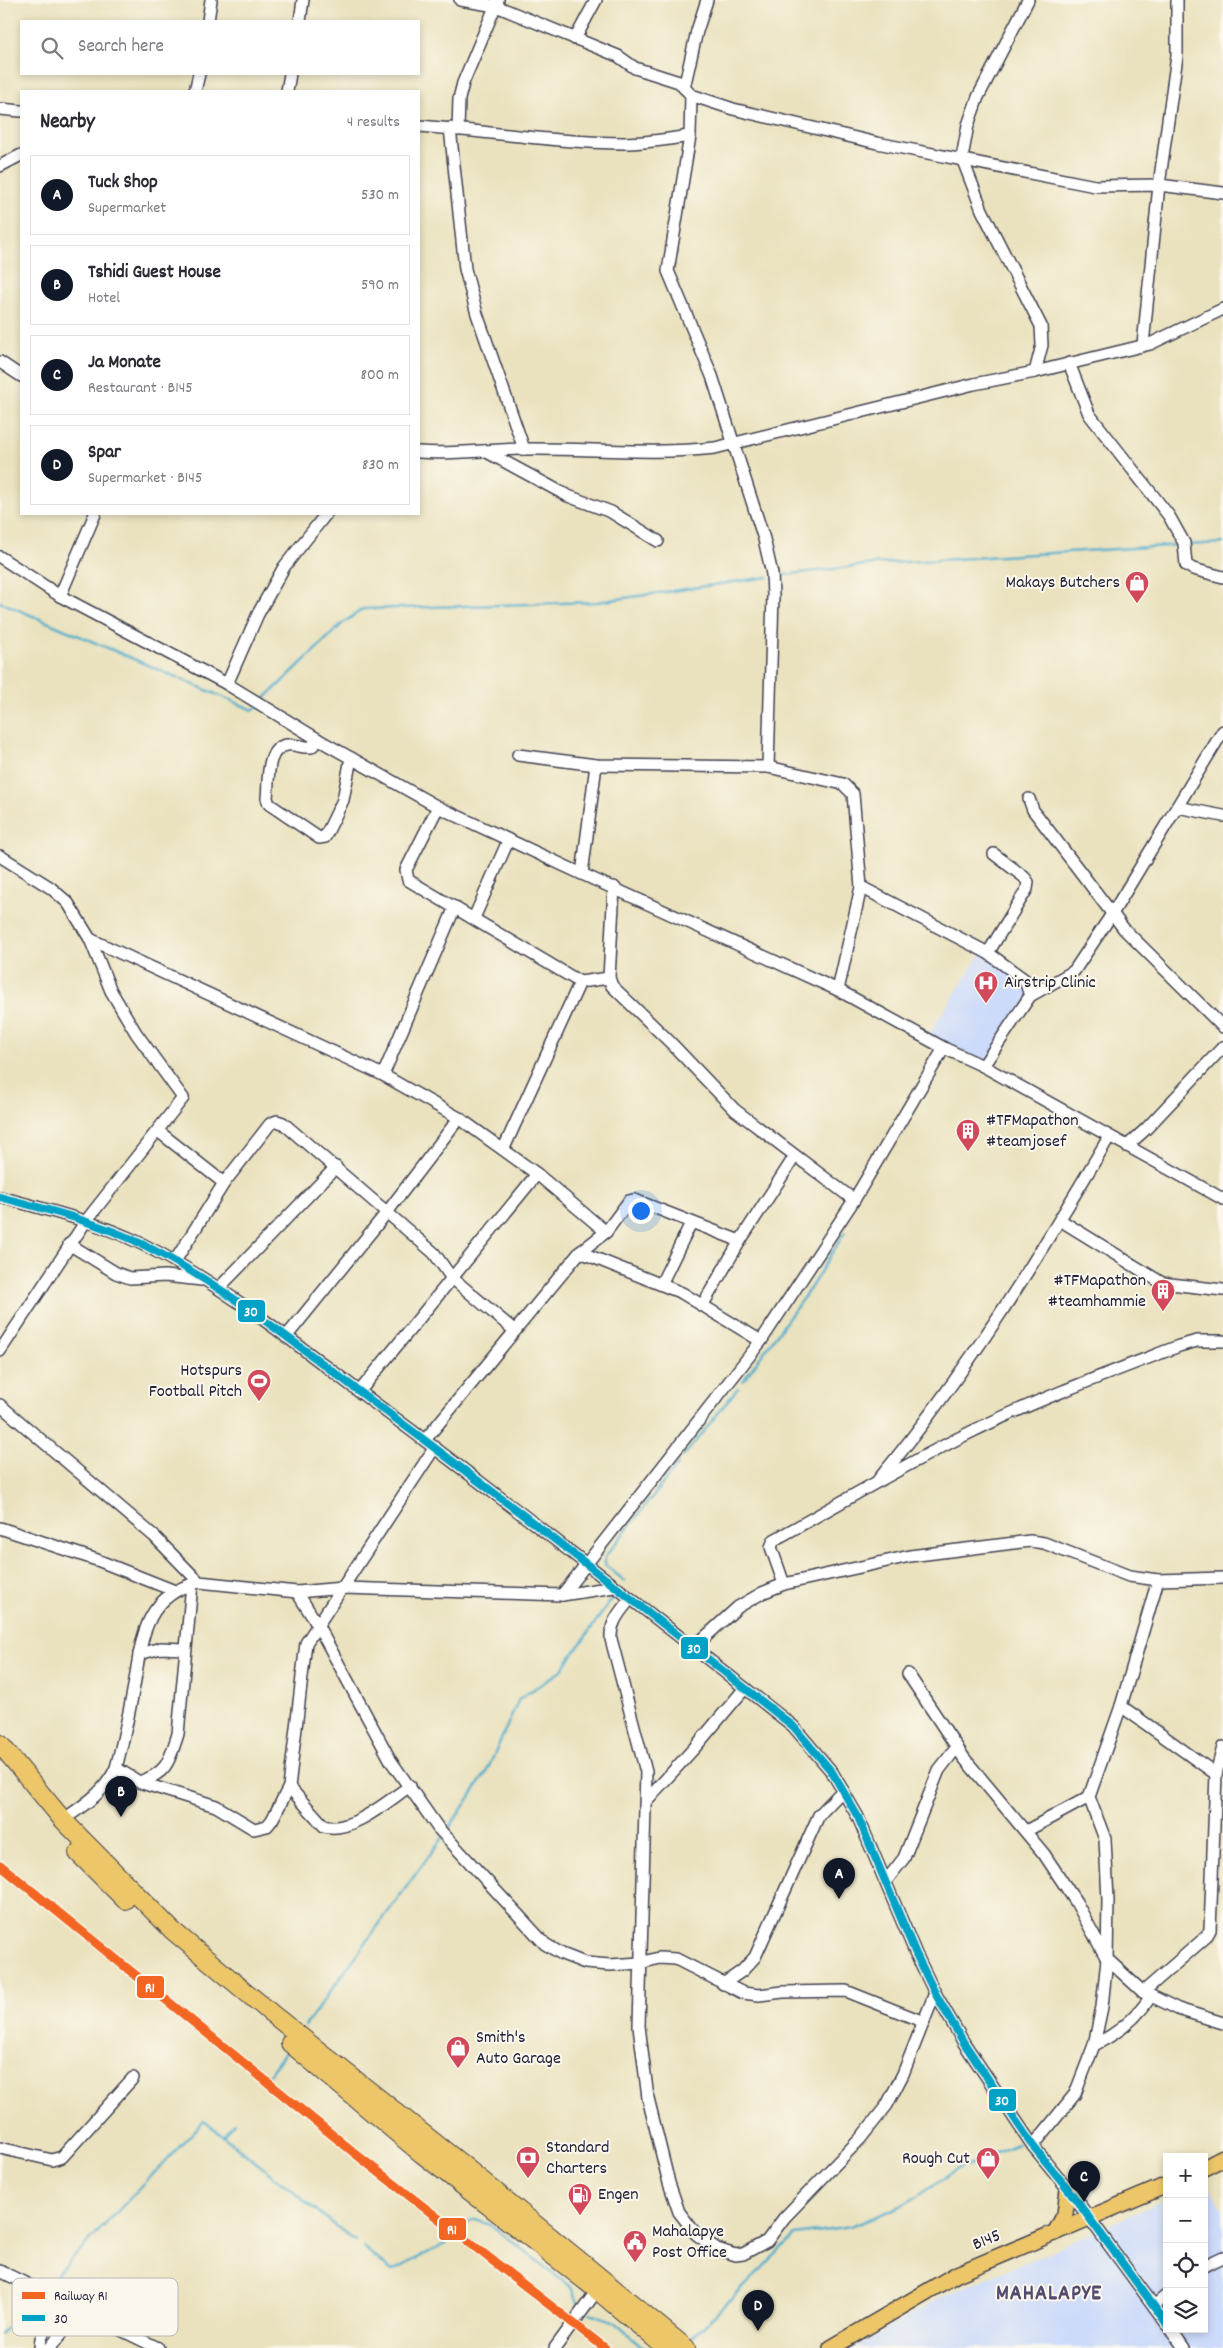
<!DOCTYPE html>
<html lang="en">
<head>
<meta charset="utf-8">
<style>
	body { margin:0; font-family:Dekko,sans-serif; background:#f7f7f7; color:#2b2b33 }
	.controls { position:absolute; right:15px; bottom:15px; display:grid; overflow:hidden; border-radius:0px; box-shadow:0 2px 8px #0003 }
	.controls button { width:45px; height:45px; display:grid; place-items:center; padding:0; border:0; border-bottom:1px solid #e1e1e2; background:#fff; color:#2b2b33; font:25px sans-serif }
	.you { position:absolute; left:640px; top:1210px; width:18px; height:18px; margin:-12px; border:4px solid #fff; border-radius:50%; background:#1a73e8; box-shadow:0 0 0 8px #1a73e833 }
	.badge { display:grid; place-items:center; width:32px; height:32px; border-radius:50%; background:#111827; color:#fff; font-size:16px; font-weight:700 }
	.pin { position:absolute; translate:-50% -41px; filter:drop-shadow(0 1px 2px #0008) }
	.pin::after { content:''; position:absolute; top:26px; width:18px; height:15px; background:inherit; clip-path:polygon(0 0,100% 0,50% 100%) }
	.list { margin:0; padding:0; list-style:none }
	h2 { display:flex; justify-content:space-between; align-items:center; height:65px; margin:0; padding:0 20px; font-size:21px }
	h2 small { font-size:16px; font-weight:400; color:#7c7c81 }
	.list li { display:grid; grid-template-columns:32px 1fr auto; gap:15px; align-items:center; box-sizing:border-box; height:80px; margin:0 10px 10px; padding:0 10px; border:1px solid #e1e1e2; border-radius:0px }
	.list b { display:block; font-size:19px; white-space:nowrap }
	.list p { margin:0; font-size:16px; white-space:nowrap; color:#7c7c81 }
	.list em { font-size:16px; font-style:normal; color:#7c7c81 }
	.icon { flex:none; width:28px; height:28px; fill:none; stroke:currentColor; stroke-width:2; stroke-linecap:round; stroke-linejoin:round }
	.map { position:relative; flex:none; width:1223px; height:2348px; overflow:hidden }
	.search { position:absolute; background:#fff; box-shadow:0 2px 8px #0003; left:20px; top:20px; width:400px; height:55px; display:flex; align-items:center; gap:12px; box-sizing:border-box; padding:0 18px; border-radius:0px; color:#7c7c81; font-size:19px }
	.panel { position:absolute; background:#fff; box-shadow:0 2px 8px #0003; left:20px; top:90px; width:400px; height:425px; border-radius:0px }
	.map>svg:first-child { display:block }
	.built { fill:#cddbfa }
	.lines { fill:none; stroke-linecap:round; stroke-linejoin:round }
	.stream { stroke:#4daccc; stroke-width:2.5 }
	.minor-casing { stroke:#403f4f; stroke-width:14 }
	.major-casing { stroke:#403f4f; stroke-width:18 }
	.highway-casing { stroke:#403f4f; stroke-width:20 }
	.minor { stroke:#fff; stroke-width:11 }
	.major { stroke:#ecc669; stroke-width:15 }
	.highway { stroke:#ecc669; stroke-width:18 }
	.bus-1-casing { stroke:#fbf7ec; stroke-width:11 }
	.bus-1 { stroke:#02a2c7; stroke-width:8 }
	.rail-1-casing { stroke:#fbf7ec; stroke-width:12 }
	.rail-1 { stroke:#f26522; stroke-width:9 }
	.labels { text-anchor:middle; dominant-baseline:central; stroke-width:4; stroke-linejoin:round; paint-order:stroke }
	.poi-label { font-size:18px; fill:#22223b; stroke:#fbf7ec; text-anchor:start }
	.street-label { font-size:18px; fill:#22223b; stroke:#fbf7ec }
	.district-label { font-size:22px; font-weight:bold; letter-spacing:1px; fill:#544b70; stroke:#fbf7ec }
	.key { fill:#fbf7ec; stroke:#bab7b7; stroke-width:1 }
	.key-label { font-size:14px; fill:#22223b }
	.line-badge { stroke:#fbf7ec; stroke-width:2 }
	.badge-label { font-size:14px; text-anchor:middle; font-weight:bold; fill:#fff }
</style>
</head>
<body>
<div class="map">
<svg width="1223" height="2348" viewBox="0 0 1223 2348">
	<rect width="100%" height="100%" fill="#fbf7ec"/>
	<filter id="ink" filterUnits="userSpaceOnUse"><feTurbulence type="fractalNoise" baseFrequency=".02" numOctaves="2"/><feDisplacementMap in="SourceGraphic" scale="10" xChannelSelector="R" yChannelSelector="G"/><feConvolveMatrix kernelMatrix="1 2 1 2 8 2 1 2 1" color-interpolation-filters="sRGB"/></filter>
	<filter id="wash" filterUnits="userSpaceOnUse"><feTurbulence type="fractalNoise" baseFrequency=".0096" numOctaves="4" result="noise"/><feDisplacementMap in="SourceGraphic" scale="20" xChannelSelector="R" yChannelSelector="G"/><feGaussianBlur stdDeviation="1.12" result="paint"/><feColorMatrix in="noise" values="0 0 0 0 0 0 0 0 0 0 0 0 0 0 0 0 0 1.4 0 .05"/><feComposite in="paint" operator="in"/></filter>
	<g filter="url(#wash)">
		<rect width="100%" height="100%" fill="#eae2be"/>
		<g class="built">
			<path d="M983,951L1025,980L1030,996L983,1066L926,1038Z"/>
			<path d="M1207,2181L1223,2211V2348H853L944,2296L1045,2254L1167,2199V2329H1204V2182Z"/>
		</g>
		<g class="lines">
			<g class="stream">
				<path d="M1187,545L1223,543"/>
				<path d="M776,576L874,564L1182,545"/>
				<path d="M0,602L253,710L258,706"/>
				<path d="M261,702L343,623L363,609L597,602L768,577"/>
				<path d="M743,1381L811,1287L845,1232"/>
				<path d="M683,1457L738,1388"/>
				<path d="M625,1581L605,1565V1557L678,1464"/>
				<path d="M447,1831L486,1773L519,1699L561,1671L614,1596"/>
				<path d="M305,2026L442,1838"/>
				<path d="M267,2077L287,2050"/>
				<path d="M224,2135L234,2122"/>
				<path d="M459,2231L472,2219L491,2225L573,2289L579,2305"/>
				<path d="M363,2247L392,2271L447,2243"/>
				<path d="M48,2284L204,2121L355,2241"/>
				<path d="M589,2313L613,2321L644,2348"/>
				<path d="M0,2334L36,2299"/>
				<path d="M691,2339L795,2235L851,2227L901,2206L957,2170L1017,2144"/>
			</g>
		</g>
	</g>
	<g filter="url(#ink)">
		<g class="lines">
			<defs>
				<g id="minor">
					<path d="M460,0L496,6L618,56L635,68L679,82L691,95L733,109L877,143L1095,186L1159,185L1223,193"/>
					<path d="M1028,0L978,97L968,125L962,158L982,210L1041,326L1042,345L1035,372"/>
					<path d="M208,21L211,0"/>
					<path d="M300,21L303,0"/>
					<path d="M575,39L596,0"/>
					<path d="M684,88L697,31L707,0"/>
					<path d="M195,91L199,74"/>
					<path d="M287,91L290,74"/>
					<path d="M0,109L21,111"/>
					<path d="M419,126C487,131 556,143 625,143C647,143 668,139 690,136L691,95"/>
					<path d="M450,128L465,269L477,314L524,449"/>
					<path d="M458,130L459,99L463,83L498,0"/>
					<path d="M690,136L668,271L712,376L764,539L772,574L773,595L768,767"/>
					<path d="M0,166L21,155"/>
					<path d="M1143,345L1159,185L1177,56V0"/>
					<path d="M0,362L21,376"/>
					<path d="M1069,363L1089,414L1169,516L1184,543L1186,565L1193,569L1223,577"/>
					<path d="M485,451L568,496L611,512L658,541"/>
					<path d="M419,452C454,455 489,449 525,449C588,448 652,455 715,448L974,384L1035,372L1150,344L1223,309"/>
					<path d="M0,557L60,596L227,684L319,740L438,807L582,874L838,990L944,1048L983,1066L1223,1199"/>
					<path d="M60,596L95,514"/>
					<path d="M227,684L258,614L284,567L326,514"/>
					<path d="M319,740L311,747C303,748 295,744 287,745C265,748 269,781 267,798L269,804L319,838L325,837L343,800L351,758"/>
					<path d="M518,755L596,765L768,767L843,784L853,794L861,887L838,990"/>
					<path d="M1029,799L1033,810L1124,929L1223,1027"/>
					<path d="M438,807L406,870L408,880L580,982L609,978"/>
					<path d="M1177,807L1223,816"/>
					<path d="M0,856L51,888L68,903L90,939L111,991L136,1033L183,1098L86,1221L0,1351"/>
					<path d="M582,874L596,765"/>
					<path d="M614,887L609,978L612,986L670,1042L735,1110L854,1200"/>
					<path d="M861,887L988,953L1025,980L1030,996"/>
					<path d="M474,918L508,841"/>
					<path d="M90,939L383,1075L459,1118L537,1174L606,1232"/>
					<path d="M988,953L1027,889L1028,882L1024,877L994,854"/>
					<path d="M983,1066L1030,996L1074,971L1112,914L1223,731"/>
					<path d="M383,1075L455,907"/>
					<path d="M158,1131L224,1183"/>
					<path d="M1127,1146L1146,1129L1223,1047"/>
					<path d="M504,1148L580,982"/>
					<path d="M0,1197C48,1210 97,1222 142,1244C228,1287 303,1350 380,1407C520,1511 656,1618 793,1726L832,1772L858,1817L916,1954L935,1993L964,2043L1033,2146L1068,2189L1167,2324"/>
					<path d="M1060,1220L1162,1283L1223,1290"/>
					<path d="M69,1244L116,1273L130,1278L165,1276L202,1280"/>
					<path d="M580,1252L682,1293L761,1341"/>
					<path d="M175,1261L224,1183L270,1124L277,1121L283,1123L434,1253L451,1277L515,1331"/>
					<path d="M661,1284L691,1223"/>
					<path d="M219,1288L336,1167"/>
					<path d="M702,1306L740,1241L795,1156"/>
					<path d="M286,1337L388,1211L459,1118"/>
					<path d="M359,1392L537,1174"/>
					<path d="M0,1405L154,1536L199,1582L297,1592L343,1588L562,1595L614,1587"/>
					<path d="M425,1440L580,1252L606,1232L629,1201L635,1200L740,1241"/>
					<path d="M879,1479C967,1373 1039,1256 1109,1137"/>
					<path d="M0,1528L97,1560L175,1591"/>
					<path d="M784,1584L771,1547L774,1540C839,1504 904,1465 971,1432C1038,1399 1109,1373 1179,1346L1197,1341H1223"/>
					<path d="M297,1592L317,1624L391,1761L438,1828L545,1944L562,1954L585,1963L610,1965L640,1963L659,1958L676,1959L743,1993L759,1995L783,1992L846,1991L924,2022"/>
					<path d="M562,1595L761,1341L854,1200L944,1048"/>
					<path d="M630,1599C620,1612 610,1622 611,1639L646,1772L639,2026L648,2098L669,2183L679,2212L696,2234L717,2249L735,2255L743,2254L767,2241L784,2218L860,2139L887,2105L903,2074L935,1993"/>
					<path d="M693,1648L738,1607L762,1593L784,1584L910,1556L1030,1541L1044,1543L1129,1576L1158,1580L1223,1578"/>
					<path d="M139,1654L161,1648L184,1649"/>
					<path d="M908,1674L964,1758L1044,1854L1076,1902L1107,1959L1143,1992L1178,2009L1223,2023"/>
					<path d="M1121,1706L1216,1774"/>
					<path d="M116,1768L139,1782L216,1806L254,1829L267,1826L272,1820L289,1787L306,1643L435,1447"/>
					<path d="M139,1782C168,1773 169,1761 178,1734L192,1584"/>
					<path d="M289,1787L324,1826C351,1834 389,1800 410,1786"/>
					<path d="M646,1801L697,1745L745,1688"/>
					<path d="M63,1820C84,1805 105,1792 116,1768C123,1741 129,1714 134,1686C142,1638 144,1596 199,1582"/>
					<path d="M1026,1831L1089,1797"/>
					<path d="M886,1881L904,1858L939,1770L957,1747"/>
					<path d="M723,1984L742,1971L755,1957L819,1815L843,1790"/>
					<path d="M1143,1992L1206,1937L1210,1930L1216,1774L1223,1747"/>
					<path d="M1094,2045C1117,2034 1137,2018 1151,1996"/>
					<path d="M1033,2146L1075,2094L1094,2045L1102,2007L1107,1959L1108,1900L1105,1839L1089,1797L1121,1706L1158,1580"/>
					<path d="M0,2148L52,2160L62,2157L133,2078"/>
					<path d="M1204,2266L1223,2257"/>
					<path d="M0,2271L158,2348"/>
					<path d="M1154,2306L1167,2295"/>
					<path d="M1171,2329L1184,2348"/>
					<path d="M40,2348C40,2327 57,2309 79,2310"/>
					<path d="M50,2348L76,2315L86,2314"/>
					<path d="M555,2348L601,2285"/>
				</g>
				<g id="major">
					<path d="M1204,2168L1223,2158"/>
					<path d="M1055,2233L1065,2214L1068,2189"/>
					<path d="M831,2348L957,2274L1167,2185"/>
				</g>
				<g id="highway">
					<path d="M0,1744L63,1820L172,1930L271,2013L463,2165L686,2348"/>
					<path d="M78,1853L125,1900"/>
					<path d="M290,2043L422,2154L597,2290L666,2348"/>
				</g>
			</defs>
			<use href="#minor" class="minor-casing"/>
			<use href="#major" class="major-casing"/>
			<use href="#highway" class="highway-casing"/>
			<use href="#minor" class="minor"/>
			<use href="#major" class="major"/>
			<use href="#highway" class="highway"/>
			<defs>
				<path id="bus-1" d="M0,1197C48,1210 97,1222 142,1244C228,1287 303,1350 380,1407C520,1511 656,1618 793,1726L832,1772L858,1817L916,1954L935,1993L964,2043L1033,2146L1068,2189L1167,2324"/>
			</defs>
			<use href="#bus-1" class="bus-1-casing"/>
			<use href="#bus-1" class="bus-1"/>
			<defs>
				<path id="rail-1" d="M0,1865L362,2159L605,2348"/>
			</defs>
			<use href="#rail-1" class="rail-1-casing"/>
			<use href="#rail-1" class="rail-1"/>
		</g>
	</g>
	<defs>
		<symbol id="shop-pin" viewBox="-11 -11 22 30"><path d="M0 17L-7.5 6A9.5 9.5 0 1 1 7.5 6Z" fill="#d1495b" stroke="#fbf7ec"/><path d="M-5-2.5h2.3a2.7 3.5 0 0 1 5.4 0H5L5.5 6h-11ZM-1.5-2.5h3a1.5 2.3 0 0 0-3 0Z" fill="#fff"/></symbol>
		<symbol id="hospital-pin" viewBox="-11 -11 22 30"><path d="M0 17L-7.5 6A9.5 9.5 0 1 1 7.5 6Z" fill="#d1495b" stroke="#fbf7ec"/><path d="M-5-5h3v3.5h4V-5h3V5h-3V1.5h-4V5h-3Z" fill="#fff"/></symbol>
		<symbol id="building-pin" viewBox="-11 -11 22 30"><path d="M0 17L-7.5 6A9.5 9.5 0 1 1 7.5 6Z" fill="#d1495b" stroke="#fbf7ec"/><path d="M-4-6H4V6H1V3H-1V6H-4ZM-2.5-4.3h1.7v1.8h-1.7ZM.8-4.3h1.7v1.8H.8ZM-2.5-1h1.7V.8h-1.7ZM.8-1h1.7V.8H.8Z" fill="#fff"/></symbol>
		<symbol id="stadium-pin" viewBox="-11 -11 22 30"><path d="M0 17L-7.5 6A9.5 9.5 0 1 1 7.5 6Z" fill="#d1495b" stroke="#fbf7ec"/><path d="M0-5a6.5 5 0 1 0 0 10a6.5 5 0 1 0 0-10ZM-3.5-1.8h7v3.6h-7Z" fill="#fff"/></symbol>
		<symbol id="bank-pin" viewBox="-11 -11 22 30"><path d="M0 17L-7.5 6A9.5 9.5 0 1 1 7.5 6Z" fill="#d1495b" stroke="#fbf7ec"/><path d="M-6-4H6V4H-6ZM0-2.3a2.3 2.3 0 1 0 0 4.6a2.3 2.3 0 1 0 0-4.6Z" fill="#fff"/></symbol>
		<symbol id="fuel-pin" viewBox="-11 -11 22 30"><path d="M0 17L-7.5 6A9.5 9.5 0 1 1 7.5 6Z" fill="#d1495b" stroke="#fbf7ec"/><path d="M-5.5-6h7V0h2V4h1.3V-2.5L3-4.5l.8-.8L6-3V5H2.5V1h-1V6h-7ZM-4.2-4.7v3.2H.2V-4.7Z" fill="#fff"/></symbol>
		<symbol id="civic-pin" viewBox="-11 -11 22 30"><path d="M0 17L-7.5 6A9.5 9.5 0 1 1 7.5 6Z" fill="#d1495b" stroke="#fbf7ec"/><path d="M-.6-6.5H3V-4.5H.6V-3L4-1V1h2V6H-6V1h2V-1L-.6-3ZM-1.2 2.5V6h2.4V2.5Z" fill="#fff"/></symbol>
	</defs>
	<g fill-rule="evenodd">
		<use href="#shop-pin" x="1123" y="569" width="28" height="38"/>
		<use href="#hospital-pin" x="972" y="969" width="28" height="38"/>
		<use href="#building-pin" x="954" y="1117" width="28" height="38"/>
		<use href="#building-pin" x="1149" y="1277" width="28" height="38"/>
		<use href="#stadium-pin" x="245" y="1367" width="28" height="38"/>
		<use href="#shop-pin" x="444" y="2034" width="28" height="38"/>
		<use href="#bank-pin" x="514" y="2144" width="28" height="38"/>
		<use href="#shop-pin" x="974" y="2145" width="28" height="38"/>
		<use href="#fuel-pin" x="566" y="2181" width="28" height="38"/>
		<use href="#civic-pin" x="621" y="2228" width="28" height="38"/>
	</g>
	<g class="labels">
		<g class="poi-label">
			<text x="1120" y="583" text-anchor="end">Makays Butchers</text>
			<text x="1004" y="983">Airstrip Clinic</text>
			<text x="986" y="1121">#TFMapathon<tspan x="986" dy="21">#teamjosef</tspan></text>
			<text x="1146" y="1281" text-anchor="end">#TFMapathon<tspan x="1146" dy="21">#teamhammie</tspan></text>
			<text x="242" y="1371" text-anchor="end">Hotspurs<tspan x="242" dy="21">Football Pitch</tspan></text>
			<text x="476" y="2038">Smith's<tspan x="476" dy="21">Auto Garage</tspan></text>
			<text x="546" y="2148">Standard<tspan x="546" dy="21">Charters</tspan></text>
			<text x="970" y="2159" text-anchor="end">Rough Cut</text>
			<text x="598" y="2195">Engen</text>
			<text x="652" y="2232">Mahalapye<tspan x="652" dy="21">Post Office</tspan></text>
		</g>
		<g class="street-label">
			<text transform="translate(987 2241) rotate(-23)">B145</text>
		</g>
		<g class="district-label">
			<text x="1049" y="2294">MAHALAPYE</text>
		</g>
	</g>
	<rect x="12" y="2278" width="166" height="58" rx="8" class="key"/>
	<rect x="22" y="2292" width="23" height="7" fill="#f26522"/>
	<rect x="22" y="2315" width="23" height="6" fill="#02a2c7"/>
	<g class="key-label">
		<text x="54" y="2300">Railway R1</text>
		<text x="54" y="2323">30</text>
	</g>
	<g class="line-badge">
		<rect x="237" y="1299" width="29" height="24" rx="5" fill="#02a2c7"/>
		<rect x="680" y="1636" width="29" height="24" rx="5" fill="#02a2c7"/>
		<rect x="136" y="1975" width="29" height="24" rx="5" fill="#f26522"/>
		<rect x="988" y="2088" width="29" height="24" rx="5" fill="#02a2c7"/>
		<rect x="438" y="2217" width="29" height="24" rx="5" fill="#f26522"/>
	</g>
	<g class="badge-label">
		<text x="251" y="1316">30</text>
		<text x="694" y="1653">30</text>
		<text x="150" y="1992">R1</text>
		<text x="1002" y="2105">30</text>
		<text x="452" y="2234">R1</text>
	</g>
</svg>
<div class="controls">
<button>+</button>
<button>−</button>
<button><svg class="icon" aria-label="locate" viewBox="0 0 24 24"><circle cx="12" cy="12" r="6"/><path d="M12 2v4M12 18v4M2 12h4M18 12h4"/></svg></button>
<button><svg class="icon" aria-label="layers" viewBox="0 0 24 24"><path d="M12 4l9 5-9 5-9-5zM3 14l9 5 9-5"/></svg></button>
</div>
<div class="you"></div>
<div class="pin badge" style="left:839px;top:1899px">A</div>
<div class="pin badge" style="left:121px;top:1817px">B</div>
<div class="pin badge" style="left:1084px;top:2202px">C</div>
<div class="pin badge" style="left:758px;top:2331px">D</div>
<div class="search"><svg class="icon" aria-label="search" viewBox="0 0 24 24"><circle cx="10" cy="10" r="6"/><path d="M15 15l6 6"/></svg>Search here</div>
<section class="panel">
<h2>Nearby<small>4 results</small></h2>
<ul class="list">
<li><span class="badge">A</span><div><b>Tuck Shop</b><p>Supermarket</p></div><em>530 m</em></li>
<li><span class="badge">B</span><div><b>Tshidi Guest House</b><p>Hotel</p></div><em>590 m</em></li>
<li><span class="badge">C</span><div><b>Ja Monate</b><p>Restaurant · B145</p></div><em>800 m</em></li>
<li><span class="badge">D</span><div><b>Spar</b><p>Supermarket · B145</p></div><em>830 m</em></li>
</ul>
</section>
</div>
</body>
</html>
